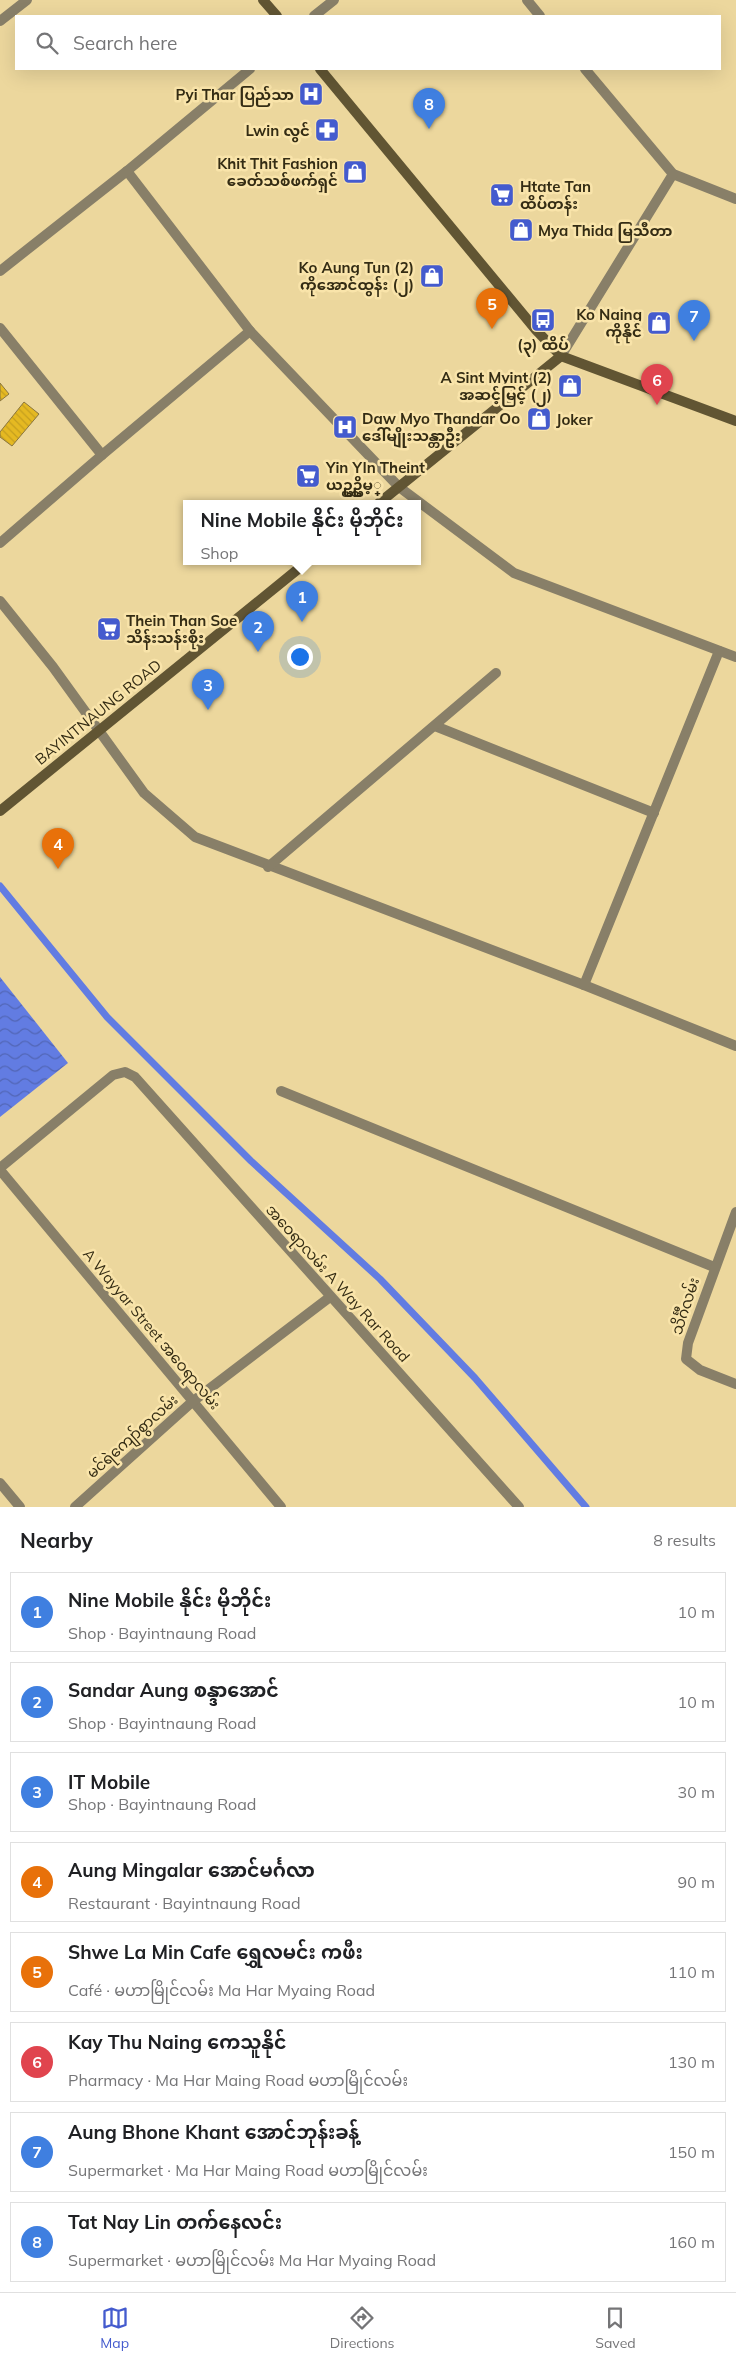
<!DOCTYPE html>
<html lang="en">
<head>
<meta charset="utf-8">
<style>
	body { margin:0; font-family:Mulish,"Noto Sans Myanmar",sans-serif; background:#f6f6f6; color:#202124 }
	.you { position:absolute; left:299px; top:656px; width:18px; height:18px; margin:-12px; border:4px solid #fff; border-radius:50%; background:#1a73e8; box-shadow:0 0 0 8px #1a73e833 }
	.badge { display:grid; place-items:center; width:32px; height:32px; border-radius:50%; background:#445bce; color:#fff; font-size:16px; font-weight:700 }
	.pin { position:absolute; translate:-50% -41px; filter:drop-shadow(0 1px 2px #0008) }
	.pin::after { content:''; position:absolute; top:26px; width:18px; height:15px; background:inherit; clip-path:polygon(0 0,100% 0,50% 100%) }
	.popup { position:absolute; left:183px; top:500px; width:238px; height:65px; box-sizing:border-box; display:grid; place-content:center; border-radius:0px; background:#fff; filter:drop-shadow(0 1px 4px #0005); font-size:16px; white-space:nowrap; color:#757577 }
	.popup b { font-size:19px; color:#202124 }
	.popup::after { content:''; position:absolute; left:50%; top:100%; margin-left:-10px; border:10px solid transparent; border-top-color:#fff }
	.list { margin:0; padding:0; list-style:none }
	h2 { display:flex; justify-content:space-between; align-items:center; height:65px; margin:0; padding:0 20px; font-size:21px }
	h2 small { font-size:16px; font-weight:400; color:#757577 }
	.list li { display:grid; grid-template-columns:32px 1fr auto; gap:15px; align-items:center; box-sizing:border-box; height:80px; margin:0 10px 10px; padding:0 10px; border:1px solid #e0e0e0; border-radius:0px }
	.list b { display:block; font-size:19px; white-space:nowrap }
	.list p { margin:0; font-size:16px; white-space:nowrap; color:#757577 }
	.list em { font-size:16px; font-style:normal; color:#757577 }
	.icon { flex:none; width:28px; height:28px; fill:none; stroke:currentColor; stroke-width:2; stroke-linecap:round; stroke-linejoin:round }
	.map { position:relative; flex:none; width:736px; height:1507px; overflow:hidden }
	.search { position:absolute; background:#fff; box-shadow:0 5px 20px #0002; left:15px; right:15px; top:15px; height:55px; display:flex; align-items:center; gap:12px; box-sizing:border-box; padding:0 18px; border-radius:0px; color:#757577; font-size:19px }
	.sheet { height:785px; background:#fff }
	nav { display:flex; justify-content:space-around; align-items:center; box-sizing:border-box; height:70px; border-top:1px solid #e0e0e0; background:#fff; font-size:14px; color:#757577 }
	nav a { display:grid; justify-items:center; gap:2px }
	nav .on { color:#445bce }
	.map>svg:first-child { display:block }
	.water { fill:url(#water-waves) }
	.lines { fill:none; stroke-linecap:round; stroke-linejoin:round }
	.stream { stroke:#627ce2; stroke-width:7 }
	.building { fill:url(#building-back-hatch); stroke:#8a763f }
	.street { stroke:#887f68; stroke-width:10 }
	.secondary { stroke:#615533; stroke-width:10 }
	.labels { text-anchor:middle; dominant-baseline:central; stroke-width:5; stroke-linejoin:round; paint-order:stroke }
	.poi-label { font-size:15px; font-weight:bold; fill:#342c14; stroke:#f9e4aa; text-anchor:end }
	.street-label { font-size:15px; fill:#342c14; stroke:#f9e4aa }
</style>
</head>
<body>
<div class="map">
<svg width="736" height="1507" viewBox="0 0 736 1507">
	<defs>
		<pattern id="water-waves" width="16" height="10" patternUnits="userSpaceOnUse" patternTransform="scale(1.25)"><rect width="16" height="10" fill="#627ce2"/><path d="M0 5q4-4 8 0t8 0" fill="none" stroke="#5266b6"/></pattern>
		<pattern id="building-back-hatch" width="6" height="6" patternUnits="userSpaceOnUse" patternTransform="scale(1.25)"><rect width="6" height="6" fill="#e5b922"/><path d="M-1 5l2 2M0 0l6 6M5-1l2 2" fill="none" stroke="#c59f1e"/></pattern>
	</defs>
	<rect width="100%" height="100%" fill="#ecd79d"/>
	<path class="water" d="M0,977L68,1063L0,1117Z"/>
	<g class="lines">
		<path class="stream" d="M0,886L107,1017L251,1161L380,1279L475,1378L586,1507"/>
	</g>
	<g class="building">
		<path d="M0,383L9,394L0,401Z"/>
		<path d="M24,402L39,414L12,446L0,437V432Z"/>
	</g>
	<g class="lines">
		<g class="street">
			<path d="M527,0L540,16"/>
			<path d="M314,16L334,0"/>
			<path d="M0,21L27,0"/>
			<path d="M585,69L673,174L736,199"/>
			<path d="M127,171L250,331L399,487L514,573L736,657"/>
			<path d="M0,271L127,171L250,69"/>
			<path d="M0,328L102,455"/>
			<path d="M561,356L673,174"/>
			<path d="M0,543L102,455L250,331"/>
			<path d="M0,601L53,667L144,793L195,837L584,985L736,1046"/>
			<path d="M435,726L654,813"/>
			<path d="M268,867L496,673"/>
			<path d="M584,985L719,651"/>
			<path d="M281,1091L714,1267"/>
			<path d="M0,1168L113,1075L125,1072L135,1077L519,1507"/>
			<path d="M0,1170L281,1507"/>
			<path d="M736,1212L688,1343L686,1359L700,1370L736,1384"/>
			<path d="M0,1483L20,1507"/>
			<path d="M75,1507L192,1402L330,1297"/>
		</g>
		<g class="secondary">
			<path d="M263,0L277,16"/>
			<path d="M320,69L536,330L561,356L736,421"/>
			<path d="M379,503L561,356"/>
			<path d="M0,811L308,561"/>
		</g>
	</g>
	<defs>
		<symbol id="hospital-square" viewBox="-11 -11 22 22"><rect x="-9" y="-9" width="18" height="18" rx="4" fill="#445bce" stroke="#f9e4aa"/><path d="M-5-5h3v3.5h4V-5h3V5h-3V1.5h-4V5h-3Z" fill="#fff"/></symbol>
		<symbol id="pharmacy-square" viewBox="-11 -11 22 22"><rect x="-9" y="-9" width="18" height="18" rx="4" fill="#445bce" stroke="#f9e4aa"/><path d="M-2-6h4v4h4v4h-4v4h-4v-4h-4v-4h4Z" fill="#fff"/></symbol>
		<symbol id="shop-square" viewBox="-11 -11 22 22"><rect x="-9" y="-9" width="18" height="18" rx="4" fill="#445bce" stroke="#f9e4aa"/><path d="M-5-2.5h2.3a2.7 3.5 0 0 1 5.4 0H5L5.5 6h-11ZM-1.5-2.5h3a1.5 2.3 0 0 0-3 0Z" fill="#fff"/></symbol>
		<symbol id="supermarket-square" viewBox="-11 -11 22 22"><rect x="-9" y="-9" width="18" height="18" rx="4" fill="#445bce" stroke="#f9e4aa"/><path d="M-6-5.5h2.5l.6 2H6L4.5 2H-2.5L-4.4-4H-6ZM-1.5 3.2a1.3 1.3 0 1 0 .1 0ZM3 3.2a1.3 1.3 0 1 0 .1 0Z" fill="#fff"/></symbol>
		<symbol id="bus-square" viewBox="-11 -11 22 22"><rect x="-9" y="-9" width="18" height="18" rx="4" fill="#445bce" stroke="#f9e4aa"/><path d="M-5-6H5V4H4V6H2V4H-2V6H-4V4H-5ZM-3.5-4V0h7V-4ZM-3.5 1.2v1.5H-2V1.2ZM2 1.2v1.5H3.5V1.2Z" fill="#fff"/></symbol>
	</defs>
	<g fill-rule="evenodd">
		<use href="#hospital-square" x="297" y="80" width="28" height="28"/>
		<use href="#pharmacy-square" x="313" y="116" width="28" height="28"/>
		<use href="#shop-square" x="341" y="158" width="28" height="28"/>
		<use href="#supermarket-square" x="488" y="181" width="28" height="28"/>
		<use href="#shop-square" x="507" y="216" width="28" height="28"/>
		<use href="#shop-square" x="418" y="262" width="28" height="28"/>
		<use href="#bus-square" x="529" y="306" width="28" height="28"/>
		<use href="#shop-square" x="645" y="309" width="28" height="28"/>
		<use href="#shop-square" x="556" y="372" width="28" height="28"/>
		<use href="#shop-square" x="525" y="405" width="28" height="28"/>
		<use href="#hospital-square" x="331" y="413" width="28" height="28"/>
		<use href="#supermarket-square" x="294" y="462" width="28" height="28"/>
		<use href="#supermarket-square" x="95" y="615" width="28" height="28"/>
	</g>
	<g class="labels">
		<g class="poi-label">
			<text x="294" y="94">Pyi Thar ပြည်သာ</text>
			<text x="310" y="130">Lwin လွင်</text>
			<text x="338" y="163">Khit Thit Fashion<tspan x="338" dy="17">ခေတ်သစ်ဖက်ရှင်</tspan></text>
			<text x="520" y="186" text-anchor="start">Htate Tan<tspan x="520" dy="17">ထိပ်တန်း</tspan></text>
			<text x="538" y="230" text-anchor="start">Mya Thida မြသီတာ</text>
			<text x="414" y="267">Ko Aung Tun (2)<tspan x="414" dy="17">ကိုအောင်ထွန်း (၂)</tspan></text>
			<text x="642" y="314">Ko Naing<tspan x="642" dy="17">ကိုနိုင်</tspan></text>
			<text x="543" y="344" text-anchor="middle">(၃) ထိပ်</text>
			<text x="552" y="377">A Sint Myint (2)<tspan x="552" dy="17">အဆင့်မြင့် (၂)</tspan></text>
			<text x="362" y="418" text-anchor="start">Daw Myo Thandar Oo<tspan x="362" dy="17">ဒေါ်မျိုးသန္တာဦး</tspan></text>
			<text x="556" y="419" text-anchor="start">Joker</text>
			<text x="326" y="467" text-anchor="start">Yin YIn Theint<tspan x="326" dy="17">ယဥ္ယဥ္သိမ့္</tspan></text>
			<text x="126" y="620" text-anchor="start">Thein Than Soe<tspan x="126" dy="17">သိန်းသန်းစိုး</tspan></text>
		</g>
		<g class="street-label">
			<text transform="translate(98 712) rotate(-39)">BAYINTNAUNG ROAD</text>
			<text transform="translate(338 1283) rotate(48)">အဝေရာလမ်း A Way Rar Road</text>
			<text transform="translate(685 1306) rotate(-72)">သိင်္ဂီလမ်း</text>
			<text transform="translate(152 1329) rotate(50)">A Wayyar Street အဝေရာလမ်း</text>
			<text transform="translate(132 1436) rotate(-42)">မင်ရဲကျော်စွာလမ်း</text>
		</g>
	</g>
</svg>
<div class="you"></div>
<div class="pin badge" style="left:302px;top:622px;background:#3f7fe0">1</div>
<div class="popup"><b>Nine Mobile နိုင်း မိုဘိုင်း</b>Shop</div>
<div class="pin badge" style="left:258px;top:652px;background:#3f7fe0">2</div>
<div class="pin badge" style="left:208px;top:710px;background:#3f7fe0">3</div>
<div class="pin badge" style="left:58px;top:869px;background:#e8710a">4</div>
<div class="pin badge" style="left:492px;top:329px;background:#e8710a">5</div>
<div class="pin badge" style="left:657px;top:405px;background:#e0444e">6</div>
<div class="pin badge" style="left:694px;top:341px;background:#3f7fe0">7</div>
<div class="pin badge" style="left:429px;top:129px;background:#3f7fe0">8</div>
<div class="search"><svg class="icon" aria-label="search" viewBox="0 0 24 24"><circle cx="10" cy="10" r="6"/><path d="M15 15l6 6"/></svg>Search here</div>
</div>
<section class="sheet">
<h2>Nearby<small>8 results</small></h2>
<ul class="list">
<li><span class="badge" style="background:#3f7fe0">1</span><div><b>Nine Mobile နိုင်း မိုဘိုင်း</b><p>Shop · Bayintnaung Road</p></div><em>10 m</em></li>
<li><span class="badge" style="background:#3f7fe0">2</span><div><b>Sandar Aung စန္ဒာအောင်</b><p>Shop · Bayintnaung Road</p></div><em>10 m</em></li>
<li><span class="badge" style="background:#3f7fe0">3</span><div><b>IT Mobile</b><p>Shop · Bayintnaung Road</p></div><em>30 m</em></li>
<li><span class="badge" style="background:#e8710a">4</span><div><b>Aung Mingalar အောင်မင်္ဂလာ</b><p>Restaurant · Bayintnaung Road</p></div><em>90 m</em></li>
<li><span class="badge" style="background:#e8710a">5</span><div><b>Shwe La Min Cafe ရွှေလမင်း ကဖီး</b><p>Café · မဟာမြိုင်လမ်း Ma Har Myaing Road</p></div><em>110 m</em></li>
<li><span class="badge" style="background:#e0444e">6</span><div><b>Kay Thu Naing ကေသူနိုင်</b><p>Pharmacy · Ma Har Maing Road မဟာမြိုင်လမ်း</p></div><em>130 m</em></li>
<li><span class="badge" style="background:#3f7fe0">7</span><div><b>Aung Bhone Khant အောင်ဘုန်းခန့်</b><p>Supermarket · Ma Har Maing Road မဟာမြိုင်လမ်း</p></div><em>150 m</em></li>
<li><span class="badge" style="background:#3f7fe0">8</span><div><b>Tat Nay Lin တက်နေလင်း</b><p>Supermarket · မဟာမြိုင်လမ်း Ma Har Myaing Road</p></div><em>160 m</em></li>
</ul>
</section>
<nav>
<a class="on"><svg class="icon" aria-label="map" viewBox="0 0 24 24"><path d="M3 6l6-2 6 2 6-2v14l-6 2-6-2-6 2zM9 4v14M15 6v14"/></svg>Map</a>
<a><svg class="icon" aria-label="directions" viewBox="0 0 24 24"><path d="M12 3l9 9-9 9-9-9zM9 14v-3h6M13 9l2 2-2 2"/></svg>Directions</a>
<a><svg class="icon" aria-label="saved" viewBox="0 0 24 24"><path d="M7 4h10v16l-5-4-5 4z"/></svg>Saved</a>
</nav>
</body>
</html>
